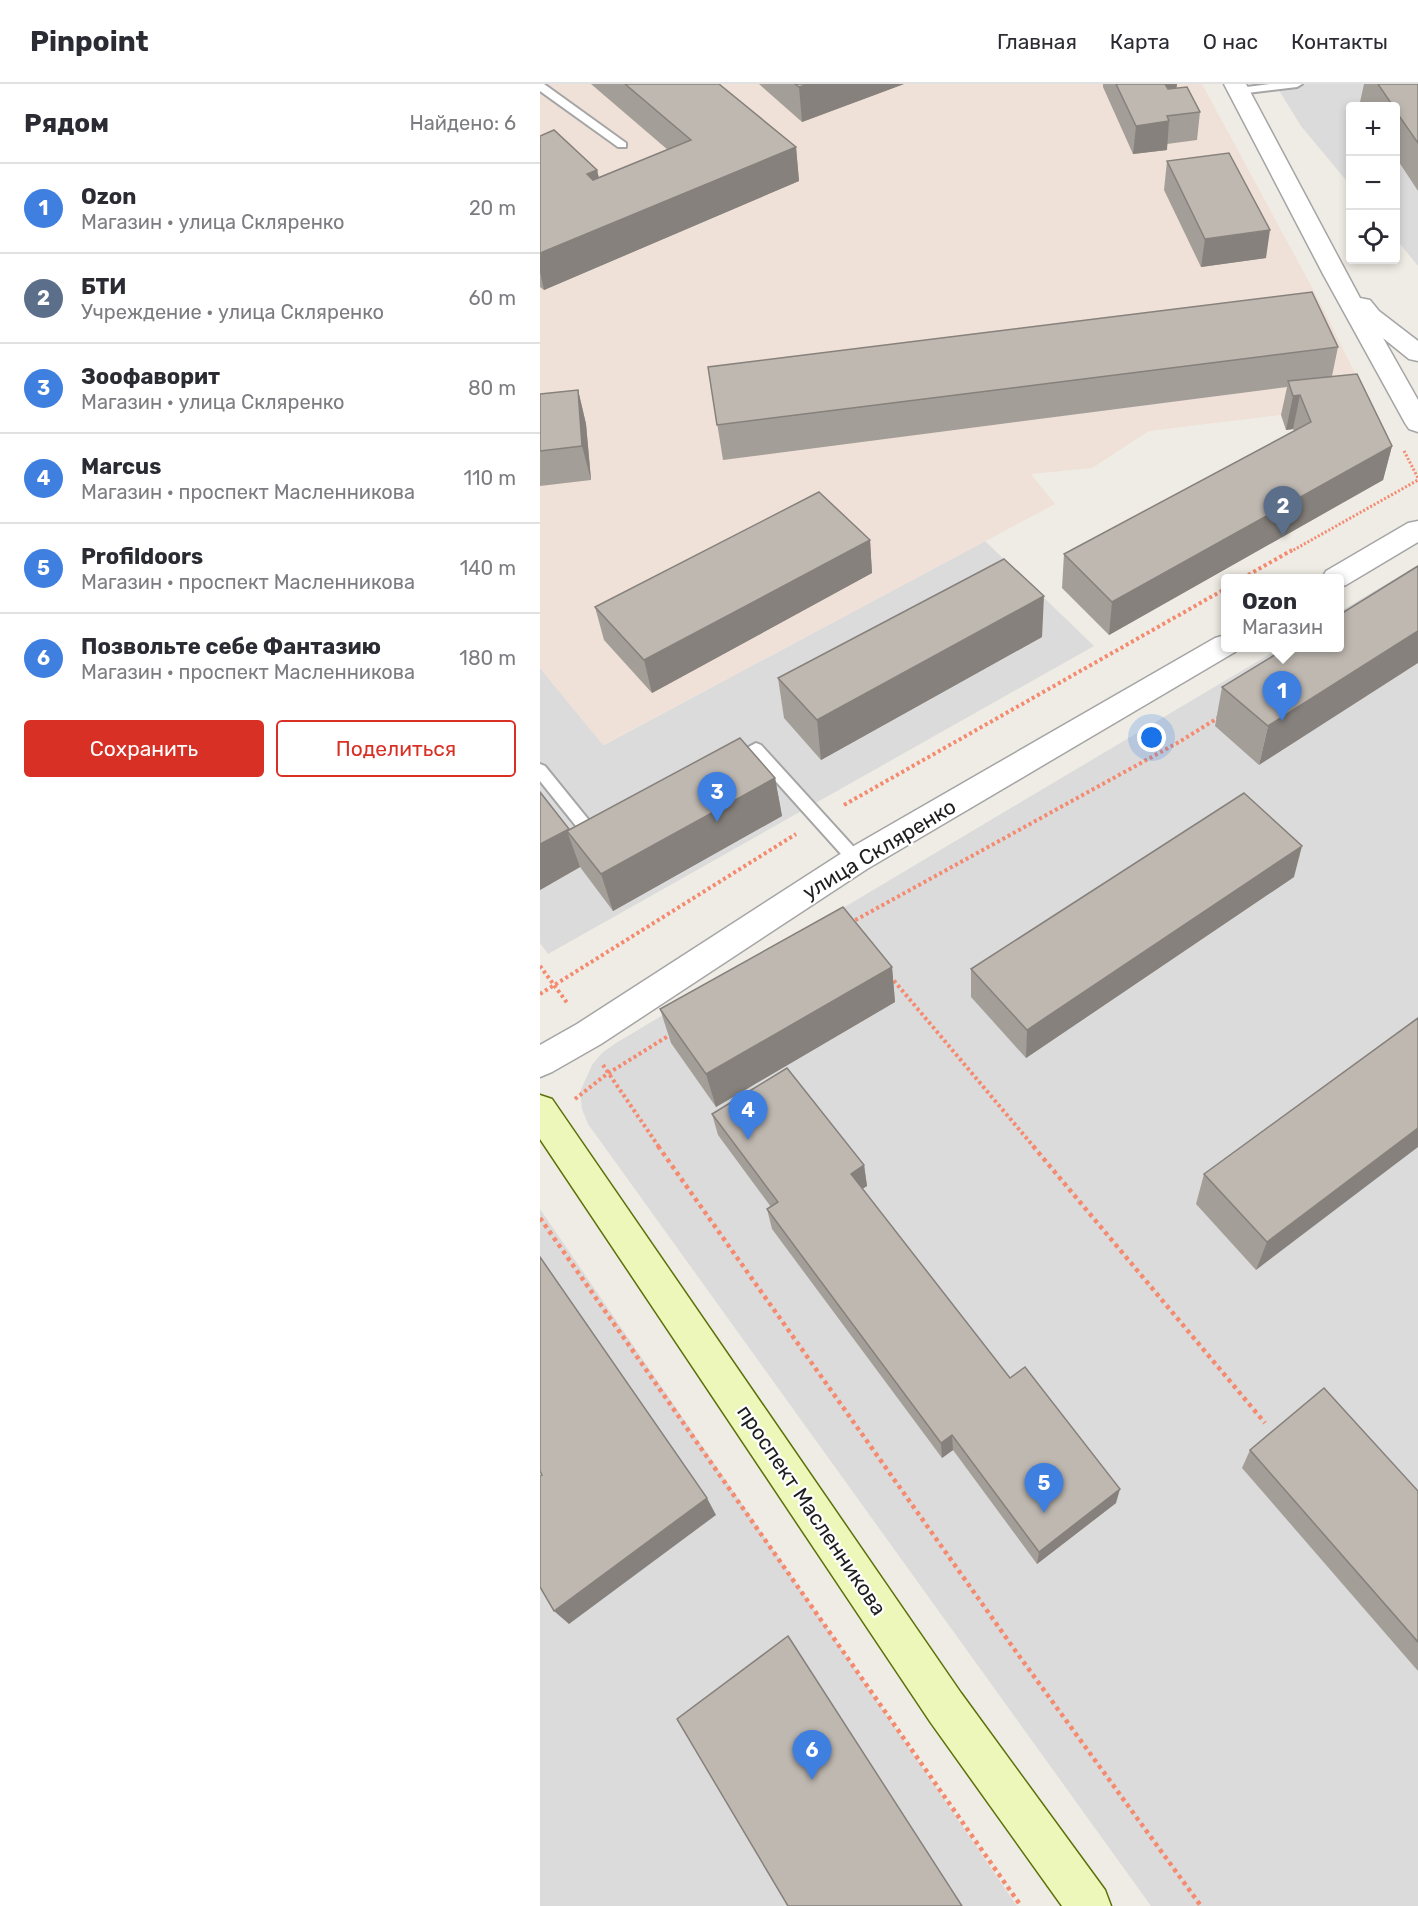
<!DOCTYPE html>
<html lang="ru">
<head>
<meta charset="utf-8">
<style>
	body { margin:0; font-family:Rubik,sans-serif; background:#f2f2f3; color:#2b2b33 }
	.controls { position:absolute; right:18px; top:18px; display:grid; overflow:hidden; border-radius:6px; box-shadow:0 3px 9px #0003 }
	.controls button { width:54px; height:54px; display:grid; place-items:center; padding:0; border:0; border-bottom:2px solid #e1e1e2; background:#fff; color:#2b2b33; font:30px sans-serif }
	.you { position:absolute; left:612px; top:654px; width:21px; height:21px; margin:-15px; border:4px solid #fff; border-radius:50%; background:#1a73e8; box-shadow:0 0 0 9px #1a73e833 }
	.badge { display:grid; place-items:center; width:39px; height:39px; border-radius:50%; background:#d93025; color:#fff; font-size:20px; font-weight:700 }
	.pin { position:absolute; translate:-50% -50px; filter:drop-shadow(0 2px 3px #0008) }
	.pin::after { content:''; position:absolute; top:32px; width:21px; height:18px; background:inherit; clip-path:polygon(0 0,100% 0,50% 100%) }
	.popup { position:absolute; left:681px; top:490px; width:123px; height:78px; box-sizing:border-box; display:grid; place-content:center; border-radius:6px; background:#fff; filter:drop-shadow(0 2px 4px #0005); font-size:20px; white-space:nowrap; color:#7c7c81 }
	.popup b { font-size:22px; color:#2b2b33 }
	.popup::after { content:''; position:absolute; left:50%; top:100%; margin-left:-12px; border:12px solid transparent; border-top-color:#fff }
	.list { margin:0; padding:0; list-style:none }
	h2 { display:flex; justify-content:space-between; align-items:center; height:78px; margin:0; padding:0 24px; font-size:26px }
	h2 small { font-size:20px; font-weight:400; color:#7c7c81 }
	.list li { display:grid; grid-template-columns:39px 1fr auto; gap:18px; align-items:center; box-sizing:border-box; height:90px; padding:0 24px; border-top:2px solid #e1e1e2 }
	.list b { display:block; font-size:22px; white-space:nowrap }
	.list p { margin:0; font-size:20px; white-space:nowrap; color:#7c7c81 }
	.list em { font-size:20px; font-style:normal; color:#7c7c81 }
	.actions { display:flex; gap:12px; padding:18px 24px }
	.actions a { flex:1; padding:14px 0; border:2px solid #d93025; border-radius:6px; text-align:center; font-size:21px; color:#d93025 }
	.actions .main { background:#d93025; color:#fff }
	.icon { flex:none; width:33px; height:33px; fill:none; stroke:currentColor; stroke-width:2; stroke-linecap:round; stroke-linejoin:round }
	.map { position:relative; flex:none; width:878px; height:1822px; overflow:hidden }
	header { display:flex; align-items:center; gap:36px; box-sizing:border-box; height:84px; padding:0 30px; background:#fff; border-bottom:2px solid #e1e1e2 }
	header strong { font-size:28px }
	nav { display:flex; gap:33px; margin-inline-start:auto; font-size:21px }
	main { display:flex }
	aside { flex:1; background:#fff }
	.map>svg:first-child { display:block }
	.residential { fill:#dcdbdb }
	.military { fill:#f0e1d8 }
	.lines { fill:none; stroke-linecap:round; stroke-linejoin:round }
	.service-casing { stroke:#a5a5a5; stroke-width:4 }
	.minor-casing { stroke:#a5a5a5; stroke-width:3 }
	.secondary-casing { stroke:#5b7109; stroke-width:3 }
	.path-far2 { stroke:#f48a6f; stroke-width:3; stroke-dasharray:2 2; stroke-linecap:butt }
	.path-far1 { stroke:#f48a6f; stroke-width:4; stroke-dasharray:3 3; stroke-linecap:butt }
	.path { stroke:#f48a6f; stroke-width:4.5; stroke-dasharray:4 4; stroke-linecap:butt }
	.service { fill:#fff; fill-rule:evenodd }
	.minor { fill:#fff; fill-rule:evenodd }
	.secondary { fill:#eef7ba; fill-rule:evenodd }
	.wall { fill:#a49e98 }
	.shaded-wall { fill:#86817c }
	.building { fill:#bfb8b1; stroke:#86817c; stroke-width:1.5 }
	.labels { text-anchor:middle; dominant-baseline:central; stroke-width:4.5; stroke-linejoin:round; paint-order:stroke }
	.street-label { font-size:21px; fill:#1e1e1e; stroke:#fff }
</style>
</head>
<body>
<header>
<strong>Pinpoint</strong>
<nav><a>Главная</a><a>Карта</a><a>О нас</a><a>Контакты</a></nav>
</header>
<main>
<aside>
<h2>Рядом<small>Найдено: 6</small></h2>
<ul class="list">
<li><span class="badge" style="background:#3f7fe0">1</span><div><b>Ozon</b><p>Магазин · улица Скляренко</p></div><em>20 m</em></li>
<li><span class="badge" style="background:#5c6f8a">2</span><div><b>БТИ</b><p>Учреждение · улица Скляренко</p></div><em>60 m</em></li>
<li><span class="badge" style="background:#3f7fe0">3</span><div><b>Зоофаворит</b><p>Магазин · улица Скляренко</p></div><em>80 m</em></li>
<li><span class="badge" style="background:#3f7fe0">4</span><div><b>Marcus</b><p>Магазин · проспект Масленникова</p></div><em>110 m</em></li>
<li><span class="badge" style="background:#3f7fe0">5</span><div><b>Profildoors</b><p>Магазин · проспект Масленникова</p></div><em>140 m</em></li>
<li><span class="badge" style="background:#3f7fe0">6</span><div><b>Позвольте себе Фантазию</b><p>Магазин · проспект Масленникова</p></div><em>180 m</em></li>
</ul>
<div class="actions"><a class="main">Сохранить</a><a>Поделиться</a></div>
</aside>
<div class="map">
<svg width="878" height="1822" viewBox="0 0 878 1822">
	<rect width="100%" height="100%" fill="#eeece4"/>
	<g class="residential">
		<path d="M735,0H878V182L856,155V22H810V101L761,42Z"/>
		<path d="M445,457L554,562L8,870L0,859V584L64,661Z"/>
		<path d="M878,481V1822H611L48,1040L42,1025L40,1008L52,981L62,969L76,959L740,564H799V528Z"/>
		<path d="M0,1125L477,1822H0Z"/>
	</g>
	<path class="military" d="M0,0H662L782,222L830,320L609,347L552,384L491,390L515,420L63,661L0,584Z"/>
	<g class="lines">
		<defs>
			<g id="service">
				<path d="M0,0H4L86,59V63H78L0,7Z"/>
				<path d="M730,0H762L757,3L699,10L694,7L699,4Z"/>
				<path d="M216,659L221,661L322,772L324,776L322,780L316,782L310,780L214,673L198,682H188L185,678L188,674Z"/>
				<path d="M0,680L5,682L56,745L61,747L64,751L61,755L53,759L48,757L0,697Z"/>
			</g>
			<g id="minor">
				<path d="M684,0H706L820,214L830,216L839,227L878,257V277L869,275L843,254L878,316V348L869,345L865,339L783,190Z"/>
				<path d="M878,437V458L806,501L799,503V494H782L786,487L868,439Z"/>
				<path d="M685,551V564H698L695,568L327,785L61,960L12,988L0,993V961L37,940L305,767L675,554Z"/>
			</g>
			<path id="secondary" d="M0,1011L12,1015L421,1609L565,1806L571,1822H522L391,1639L0,1055Z"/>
		</defs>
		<use href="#service" class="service-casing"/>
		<use href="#minor" class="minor-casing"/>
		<use href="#secondary" class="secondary-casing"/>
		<g class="path-far2">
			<path d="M864,367L878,394"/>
			<path d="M750,468L878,396"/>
		</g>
		<g class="path-far1">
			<path d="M703,494L752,466"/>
			<path d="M304,721L685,505"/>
			<path d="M310,839L639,658L681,632"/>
			<path d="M0,882L28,920"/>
			<path d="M350,892L494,1063"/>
			<path d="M0,910L256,750"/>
			<path d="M63,981L119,1063"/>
			<path d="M35,1015L67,990L133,949"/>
		</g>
		<g class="path">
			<path d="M118,1062L477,1569L661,1822"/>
			<path d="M493,1062L725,1339"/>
			<path d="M0,1134L481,1822"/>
		</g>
		<use href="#service" class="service"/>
		<use href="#minor" class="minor"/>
		<use href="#secondary" class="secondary"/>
	</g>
	<g class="wall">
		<path d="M51,0H179L256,63L259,97L4,206L0,203V52L57,86L59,94L128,66Z"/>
		<path d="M219,0H364L262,38Z"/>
		<path d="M563,0H637L636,4L660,28L657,56L627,60V66L593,70L563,3Z"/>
		<path d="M824,0H878V107L855,72V22H823L820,18Z"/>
		<path d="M627,77L726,174L661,183L624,106Z"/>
		<path d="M798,263L792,292L852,362L843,396L569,551L522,504L524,470L754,347L753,345L746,346L741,331L747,303L183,376L168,283Z"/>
		<path d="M38,306L46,340L51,396L0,402V310Z"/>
		<path d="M330,456L332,489L112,609L64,556L55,523Z"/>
		<path d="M502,553L281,676L244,634L238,594Z"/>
		<path d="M746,564L719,681L675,642L682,603Z"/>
		<path d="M235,694L242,732L73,827L40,783L0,806V708L29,746Z"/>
		<path d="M754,793L486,974L431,913V885Z"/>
		<path d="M352,883L355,918L176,1023L131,959L120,925Z"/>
		<path d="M878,934L716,1186L656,1120L664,1090Z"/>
		<path d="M172,1030L324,1081L327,1102L322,1105L470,1294L576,1419L497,1480L413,1366L402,1374L232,1145L227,1125L231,1123L178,1051Z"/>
		<path d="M710,1366L878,1407V1587L702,1384Z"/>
	</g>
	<g class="shaded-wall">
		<path d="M269,0H364L262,38L259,3Z"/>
		<path d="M618,0H637L635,15Z"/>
		<path d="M629,37L627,66L593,70L596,42Z"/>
		<path d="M256,63L259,97L4,206L0,188V169Z"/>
		<path d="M57,86L65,121L47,90Z"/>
		<path d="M730,146L726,174L661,183L665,155Z"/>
		<path d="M38,306L46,340L51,396L42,362Z"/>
		<path d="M760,311L753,345L746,346L753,312Z"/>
		<path d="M852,362L843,396L569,551L572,518Z"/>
		<path d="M330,456L332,489L112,609L104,576Z"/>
		<path d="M504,512L502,553L281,676L277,636Z"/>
		<path d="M878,547V579L719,681L728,642Z"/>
		<path d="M235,694L242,732L73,827L61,790Z"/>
		<path d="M29,745L31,752L27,747L40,783L0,806V760Z"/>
		<path d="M762,762L754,793L486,974L487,946Z"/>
		<path d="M352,883L355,918L176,1023L166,990Z"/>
		<path d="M878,1044V1063L716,1186L727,1158Z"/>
		<path d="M324,1081L327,1102L314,1110L311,1090Z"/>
		<path d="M412,1351L413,1366L402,1374L401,1359Z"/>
		<path d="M580,1405L576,1419L497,1480L499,1468Z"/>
		<path d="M167,1414L176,1431L29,1540L14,1527Z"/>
	</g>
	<g class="building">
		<path d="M85,0H179L256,63L0,169V52L14,46L57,86L47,90L53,96L151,56Z"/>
		<path d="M255,0H269L259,3Z"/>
		<path d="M576,0H625L628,5L647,3L660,28L627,32L629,37L596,42Z"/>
		<path d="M838,0H878V59L855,26V22H853Z"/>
		<path d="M689,69L730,146L665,155L627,77Z"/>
		<path d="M772,208L798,263L177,341L168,283Z"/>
		<path d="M817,290L852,362L572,518L524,470L771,338L760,311L753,312L748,297Z"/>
		<path d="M38,306L42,362L0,367V310Z"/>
		<path d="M279,408L330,456L104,576L55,523Z"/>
		<path d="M464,475L504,512L277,636L238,594Z"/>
		<path d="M878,482V547L728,642L682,603L746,564H799V531Z"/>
		<path d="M200,654L235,694L61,790L27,747Z"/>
		<path d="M0,708L29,745L0,760Z"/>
		<path d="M704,709L762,762L487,946L431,885Z"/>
		<path d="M303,823L352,883L166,990L120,925Z"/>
		<path d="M878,934V1044L727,1158L664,1090Z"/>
		<path d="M247,984L324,1081L311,1090L470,1294L485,1283L580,1405L499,1468L412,1351L401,1359L227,1125L238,1118L172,1030Z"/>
		<path d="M0,1173L167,1414L14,1527L0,1503V1392L2,1391L0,1387Z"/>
		<path d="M784,1304L878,1407V1558L710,1366Z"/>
		<path d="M248,1552L422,1822H248L137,1635Z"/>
	</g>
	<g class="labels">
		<g class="street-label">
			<text transform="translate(339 765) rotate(-31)">улица Скляренко</text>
			<text transform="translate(272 1426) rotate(56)">проспект Масленникова</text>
		</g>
	</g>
</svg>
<div class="controls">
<button>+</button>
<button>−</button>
<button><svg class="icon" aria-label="locate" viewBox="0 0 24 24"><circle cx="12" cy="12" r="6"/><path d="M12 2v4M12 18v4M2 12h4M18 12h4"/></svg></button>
</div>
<div class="you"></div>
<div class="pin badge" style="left:742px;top:637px;background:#3f7fe0">1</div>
<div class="popup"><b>Ozon</b>Магазин</div>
<div class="pin badge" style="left:743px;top:452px;background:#5c6f8a">2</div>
<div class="pin badge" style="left:177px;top:738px;background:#3f7fe0">3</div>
<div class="pin badge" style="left:208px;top:1056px;background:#3f7fe0">4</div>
<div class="pin badge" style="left:504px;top:1429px;background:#3f7fe0">5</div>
<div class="pin badge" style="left:272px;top:1696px;background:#3f7fe0">6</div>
</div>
</main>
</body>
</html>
